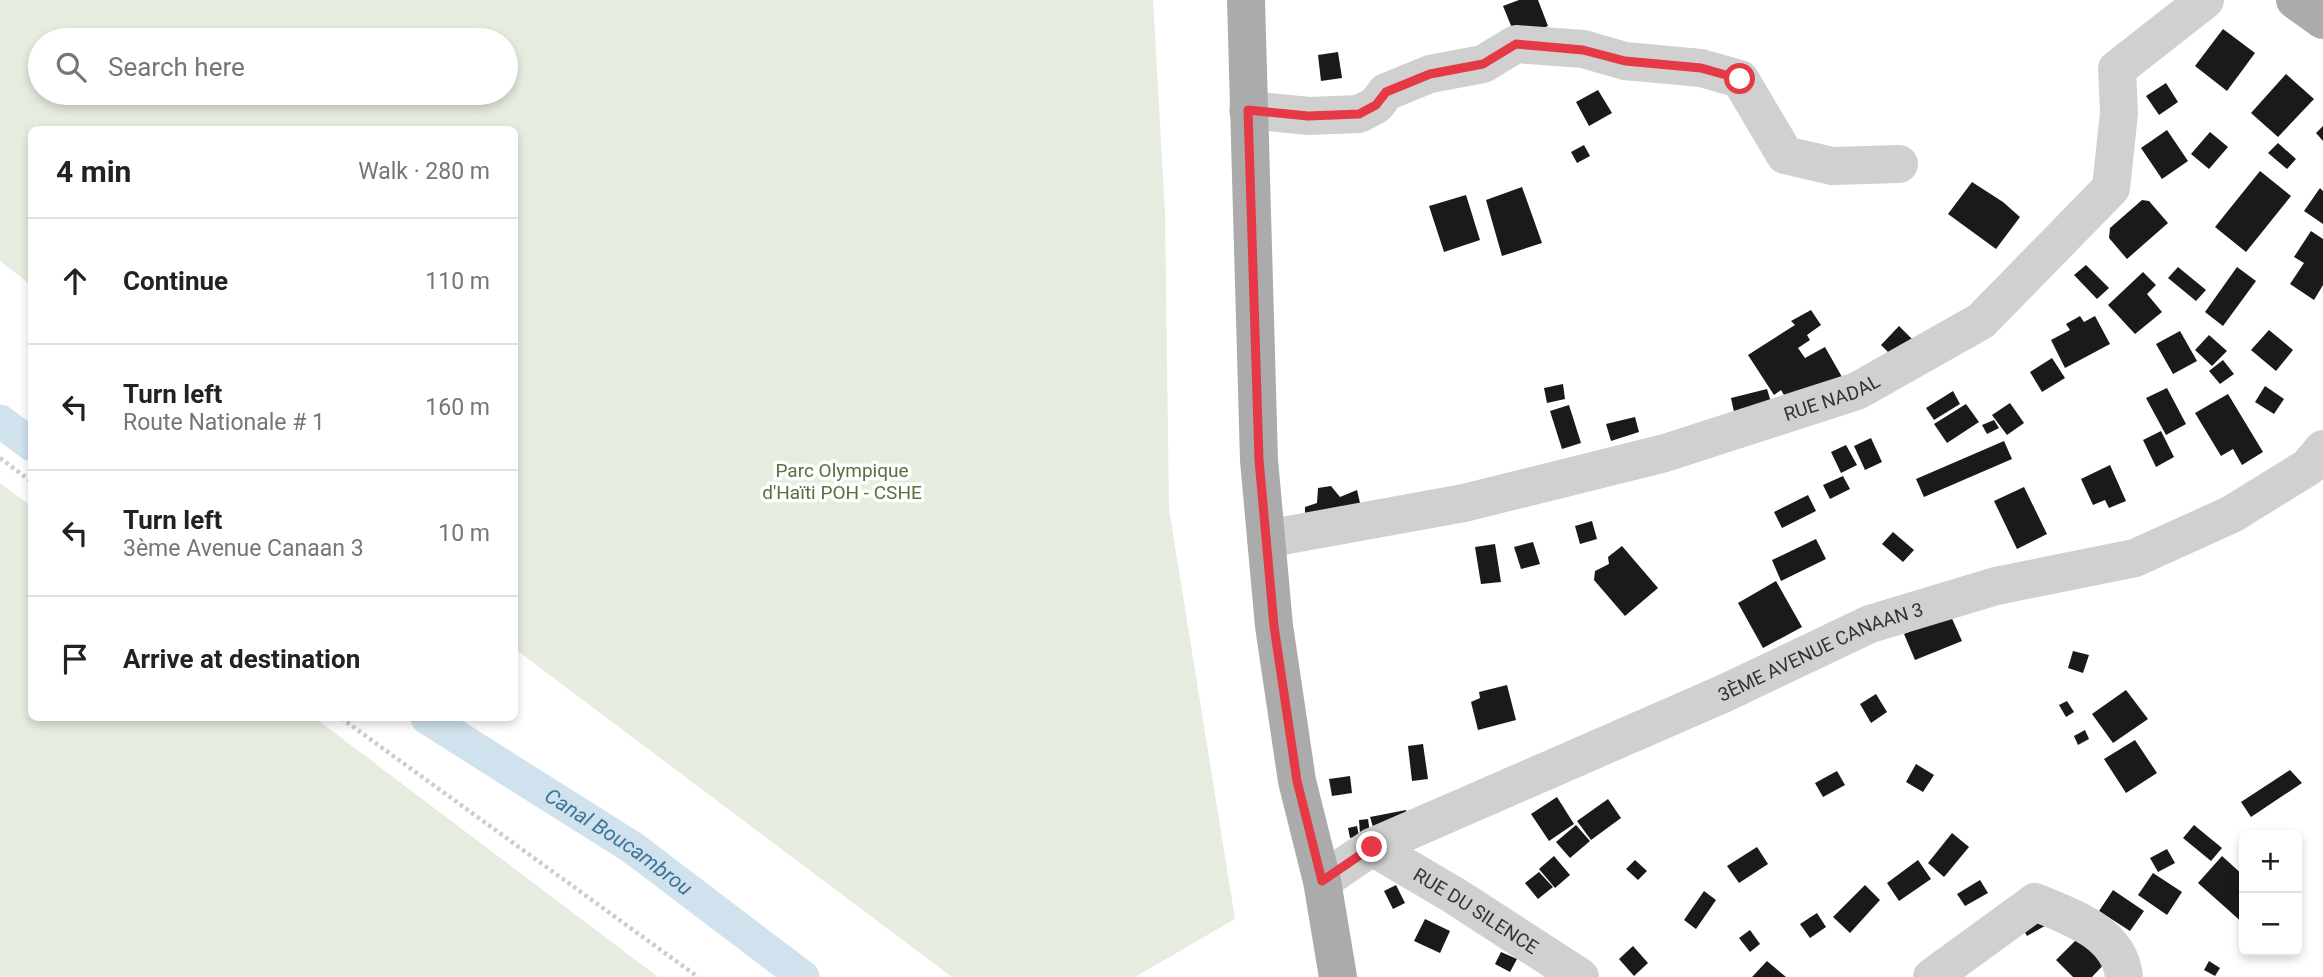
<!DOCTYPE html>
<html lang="en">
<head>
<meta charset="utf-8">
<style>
	body { margin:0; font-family:Roboto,sans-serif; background:#f2f2f2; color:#222 }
	.controls { position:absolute; right:21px; bottom:21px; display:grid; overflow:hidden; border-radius:10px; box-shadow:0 4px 10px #0003 }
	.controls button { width:63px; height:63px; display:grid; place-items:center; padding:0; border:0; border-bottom:2px solid #e0e0e0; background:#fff; color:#222; font:35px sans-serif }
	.stop { position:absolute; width:21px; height:21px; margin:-16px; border:5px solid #e63946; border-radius:50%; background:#fff }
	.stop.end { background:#e63946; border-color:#fff; box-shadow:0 2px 7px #0008 }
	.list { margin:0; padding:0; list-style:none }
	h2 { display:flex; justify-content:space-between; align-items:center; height:91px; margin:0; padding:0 28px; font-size:30px }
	h2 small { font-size:23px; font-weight:400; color:#767676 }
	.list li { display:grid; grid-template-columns:46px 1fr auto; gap:21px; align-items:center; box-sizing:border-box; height:126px; padding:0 28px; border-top:2px solid #e0e0e0 }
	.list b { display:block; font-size:26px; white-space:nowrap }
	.list p { margin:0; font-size:23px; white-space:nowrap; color:#767676 }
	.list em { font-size:23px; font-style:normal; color:#767676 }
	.icon { flex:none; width:38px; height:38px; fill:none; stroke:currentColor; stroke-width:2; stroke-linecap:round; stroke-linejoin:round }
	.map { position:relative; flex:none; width:2323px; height:977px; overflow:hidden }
	.search { position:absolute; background:#fff; box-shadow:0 4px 10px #0003; left:28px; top:28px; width:490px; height:77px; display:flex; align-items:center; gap:18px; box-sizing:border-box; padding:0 24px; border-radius:38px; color:#767676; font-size:26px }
	.panel { position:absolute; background:#fff; box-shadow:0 4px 10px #0003; left:28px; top:126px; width:490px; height:595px; border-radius:10px }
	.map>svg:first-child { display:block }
	.green { fill:#e6ecdf; fill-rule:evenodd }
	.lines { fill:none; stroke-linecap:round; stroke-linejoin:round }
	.canal { stroke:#cfe2ee; stroke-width:33 }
	.building { fill:#1a1a1a }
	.path { stroke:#cdcdcd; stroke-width:4.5; stroke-dasharray:3.5 3.5; stroke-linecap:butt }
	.minor { stroke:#d0d0d0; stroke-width:38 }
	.major { stroke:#ababab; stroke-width:38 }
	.route { stroke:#e63946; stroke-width:9 }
	.labels { text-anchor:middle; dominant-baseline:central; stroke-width:7; stroke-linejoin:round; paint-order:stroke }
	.street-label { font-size:19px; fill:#333; stroke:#fff }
	.park-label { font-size:19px; fill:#56703f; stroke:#fff }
	.water-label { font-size:21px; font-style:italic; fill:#3f7597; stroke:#fff }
</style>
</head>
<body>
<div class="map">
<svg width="2323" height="977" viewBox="0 0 2323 977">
	<rect width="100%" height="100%" fill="#fff"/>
	<g class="green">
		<path d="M0,0H1153L1165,212L1169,509L1235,919L1135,977H952L515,649L514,130H32L31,285L0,261ZM40,40H506V93H40Z"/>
		<path d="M0,483L31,506L32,718H315L658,977H0Z"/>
	</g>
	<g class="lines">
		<g class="canal">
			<path d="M0,421L32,445"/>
			<path id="s1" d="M427,718L633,848L803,977"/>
		</g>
	</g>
	<g class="building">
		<path d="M1519,0H1538L1548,26L1516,38L1503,6Z"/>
		<path d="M2223,29L2255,53L2227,91L2195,66Z"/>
		<path d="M1338,52L1342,78L1321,81L1318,55Z"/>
		<path d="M2286,74L2314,99L2278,137L2251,113Z"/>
		<path d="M2166,83L2178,102L2159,115L2146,96Z"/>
		<path d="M1598,90L1612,113L1589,126L1576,102Z"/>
		<path d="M2323,126V141L2316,133Z"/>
		<path d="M2167,130L2188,161L2162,179L2141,148Z"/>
		<path d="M2210,132L2228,147L2209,169L2191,154Z"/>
		<path d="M2278,143L2296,159L2287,169L2268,153Z"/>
		<path d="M1584,145L1590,156L1577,163L1571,152Z"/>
		<path d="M2260,171L2291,196L2246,252L2215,227Z"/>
		<path d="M1972,182L2003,202L2020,217L1996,249L1948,214Z"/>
		<path d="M1522,187L1542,243L1502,256L1486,200Z"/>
		<path d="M2320,188L2323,191V224L2304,211Z"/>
		<path d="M1466,195L1480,240L1444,252L1429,206Z"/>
		<path d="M2142,200L2149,201L2168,223L2127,259L2109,238L2110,228Z"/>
		<path d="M2311,231L2323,239V285L2314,300L2290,284L2304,263L2294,257Z"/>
		<path d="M2086,265L2109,288L2097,299L2074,275Z"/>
		<path d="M2178,267L2206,290L2196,301L2168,278Z"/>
		<path d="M2237,267L2256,281L2223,326L2205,312Z"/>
		<path d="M2143,272L2156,285L2147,294L2162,312L2135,334L2108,305Z"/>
		<path d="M1811,310L1821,325L1807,335L1810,340L1798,348L1805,358L1825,347L1842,377L1797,417L1781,390L1774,395L1748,355L1795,325L1791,321Z"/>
		<path d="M2080,316L2084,322L2095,316L2110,344L2065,368L2051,340L2070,330L2066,324Z"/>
		<path d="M1899,326L1924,351L1905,369L1881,345Z"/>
		<path d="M2269,330L2293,350L2276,371L2251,350Z"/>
		<path d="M2180,331L2197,361L2173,374L2156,344Z"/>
		<path d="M2209,335L2227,351L2212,366L2195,350Z"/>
		<path d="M2052,358L2065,378L2042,392L2030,372Z"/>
		<path d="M2223,360L2234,374L2220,384L2209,371Z"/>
		<path d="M1563,384L1565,399L1547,403L1544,388Z"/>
		<path d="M2265,386L2284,399L2274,414L2255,402Z"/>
		<path d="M2167,388L2186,424L2166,435L2146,398Z"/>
		<path d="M1767,389L1771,402L1734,412L1731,398Z"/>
		<path d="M1953,391L1960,404L1934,420L1926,408Z"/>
		<path d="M2228,394L2263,452L2242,465L2233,449L2221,456L2195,413Z"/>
		<path d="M2010,403L2024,423L2007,435L1992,415Z"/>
		<path d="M1966,404L1979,422L1947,443L1934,424Z"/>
		<path d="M1569,405L1581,443L1562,449L1550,411Z"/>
		<path d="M1635,417L1639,432L1611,441L1606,424Z"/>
		<path d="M1994,420L1999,428L1987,434L1982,425Z"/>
		<path d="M2161,431L2174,457L2156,467L2143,440Z"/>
		<path d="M1871,438L1882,462L1865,470L1854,446Z"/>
		<path d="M2004,441L2012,459L1924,497L1916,479Z"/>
		<path d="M1846,445L1857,465L1841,473L1831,452Z"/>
		<path d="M2110,465L2126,501L2109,508L2105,500L2093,505L2081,479Z"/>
		<path d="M1843,476L1850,489L1830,499L1823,485Z"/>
		<path d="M1331,486L1340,497L1357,490L1361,507L1305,523V507L1317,503L1318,488Z"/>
		<path d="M2024,487L2047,534L2017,549L1994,501Z"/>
		<path d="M1808,495L1816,511L1782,528L1774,512Z"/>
		<path d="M1592,521L1597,539L1580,544L1575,526Z"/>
		<path d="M1893,532L1914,550L1903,562L1882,544Z"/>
		<path d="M1816,539L1826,559L1781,581L1772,560Z"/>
		<path d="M1533,542L1540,564L1521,569L1514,547Z"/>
		<path d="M1495,544L1501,582L1481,584L1475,547Z"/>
		<path d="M1622,546L1658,588L1625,616L1594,580L1595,571L1609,564L1608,557Z"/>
		<path d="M1776,581L1802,627L1763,648L1738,603Z"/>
		<path d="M1950,614L1962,641L1915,660L1904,634Z"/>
		<path d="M2073,651L2089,655L2083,673L2068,668Z"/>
		<path d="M1507,685L1516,720L1478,730L1471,702L1480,698L1479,692Z"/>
		<path d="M2126,690L2148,719L2113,743L2092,714Z"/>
		<path d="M1876,694L1887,712L1871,723L1860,704Z"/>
		<path d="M2067,701L2074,712L2066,717L2059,705Z"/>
		<path d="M2085,730L2089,739L2078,745L2074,736Z"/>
		<path d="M2135,740L2157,773L2126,793L2104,759Z"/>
		<path d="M1423,744L1428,779L1412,781L1408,746Z"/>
		<path d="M1916,764L1934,775L1923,792L1906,782Z"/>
		<path d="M2290,770L2302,783L2251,817L2241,802Z"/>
		<path d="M1837,771L1845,785L1823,797L1815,783Z"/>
		<path d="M1350,776L1352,793L1332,796L1329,779Z"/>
		<path d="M1557,797L1574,824L1549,841L1531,814Z"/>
		<path d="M1608,799L1621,818L1591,840L1577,821Z"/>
		<path d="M1406,810L1408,819L1373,827L1370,817Z"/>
		<path d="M1368,819L1370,833L1360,834L1359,820Z"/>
		<path d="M1576,825L1590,841L1570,858L1556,842Z"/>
		<path d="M2194,825L2222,848L2211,861L2183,838Z"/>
		<path d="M1357,826L1359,836L1350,838L1348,828Z"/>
		<path d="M1952,833L1969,847L1944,877L1928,863Z"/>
		<path d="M1757,847L1768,864L1739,883L1727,866Z"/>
		<path d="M2167,849L2175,863L2158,872L2150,858Z"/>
		<path d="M1554,856L1570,875L1555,888L1539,869Z"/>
		<path d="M2222,856L2244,876V924L2198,883Z"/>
		<path d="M1635,860L1647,871L1638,880L1626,869Z"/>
		<path d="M1918,860L1931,879L1899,901L1887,883Z"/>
		<path d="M1539,872L1553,887L1538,899L1525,883Z"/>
		<path d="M2153,873L2182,892L2167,915L2138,895Z"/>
		<path d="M1980,880L1988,893L1965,906L1957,894Z"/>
		<path d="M1396,885L1405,903L1393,909L1384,891Z"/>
		<path d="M1865,885L1880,900L1850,933L1833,917Z"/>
		<path d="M2113,890L2144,911L2130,931L2099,911Z"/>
		<path d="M1704,891L1716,900L1696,929L1684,920Z"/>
		<path d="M1817,913L1826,927L1810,938L1800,924Z"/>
		<path d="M1425,919L1450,931L1440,953L1414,941Z"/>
		<path d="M2018,920L2050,923L2027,936Z"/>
		<path d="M1750,930L1760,944L1750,952L1739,938Z"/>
		<path d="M2083,933L2109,959L2092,977H2073L2056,960Z"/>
		<path d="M1633,946L1648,963L1634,976L1619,959Z"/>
		<path d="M1501,952L1517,959L1510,972L1495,964Z"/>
		<path d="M1767,961L1786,977H1752Z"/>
		<path d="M2209,961L2220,968L2215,976L2204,970Z"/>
	</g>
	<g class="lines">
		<g class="path">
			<path d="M0,458L32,482"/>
			<path d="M341,718L698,977"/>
		</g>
		<g class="minor">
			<path d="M1248,110L1309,116L1359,114L1376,105L1386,92L1430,74L1483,64L1516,44L1583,49L1625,61L1701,68L1740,79L1785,155L1832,166L1899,164"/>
			<path id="s2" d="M1266,539L1464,503L1665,453L1857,391L1981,321L2111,188L2119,113L2117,69L2205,0"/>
			<path id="s3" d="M1372,847L1455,896L1580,977"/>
			<path id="s4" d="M1322,881L1372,847L1725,693L1870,624L1996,586L2135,558L2232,514L2308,467L2323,449"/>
			<path d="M1932,977L2035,902C2071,917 2120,933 2124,977"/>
		</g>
		<g class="major">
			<path d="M1246,0L1259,460L1274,626L1297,781L1322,881L1338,977"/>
			<path d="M2295,0L2323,20"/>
		</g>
	</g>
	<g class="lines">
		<path class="route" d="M1372,847L1322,881L1297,781L1274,626L1259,460L1248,110L1308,116L1359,114L1376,105L1386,92L1430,74L1483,64L1516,44L1583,50L1625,61L1701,68L1740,79"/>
	</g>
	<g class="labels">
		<g class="street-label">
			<text stroke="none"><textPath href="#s2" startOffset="584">RUE NADAL</textPath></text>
			<text stroke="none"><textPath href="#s4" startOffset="550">3ÈME AVENUE CANAAN 3</textPath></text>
			<text stroke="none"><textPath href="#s3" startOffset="122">RUE DU SILENCE</textPath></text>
		</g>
		<g class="park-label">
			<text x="842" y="470">Parc Olympique<tspan x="842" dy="22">d'Haïti POH - CSHE</tspan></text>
		</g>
		<g class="water-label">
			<text stroke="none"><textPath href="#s1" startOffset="228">Canal Boucambrou</textPath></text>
		</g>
	</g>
</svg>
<div class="controls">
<button>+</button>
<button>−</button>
</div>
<div class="stop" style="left:1740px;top:79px"></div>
<div class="stop end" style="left:1372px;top:847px"></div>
<div class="search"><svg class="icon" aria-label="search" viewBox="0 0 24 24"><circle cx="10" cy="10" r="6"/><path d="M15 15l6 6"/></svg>Search here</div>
<section class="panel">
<h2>4 min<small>Walk · 280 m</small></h2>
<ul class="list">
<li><svg class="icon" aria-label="ahead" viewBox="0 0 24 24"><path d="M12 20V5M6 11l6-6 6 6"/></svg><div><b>Continue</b></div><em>110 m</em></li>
<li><svg class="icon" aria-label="left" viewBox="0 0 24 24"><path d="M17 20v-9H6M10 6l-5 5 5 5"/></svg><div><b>Turn left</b><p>Route Nationale # 1</p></div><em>160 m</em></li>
<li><svg class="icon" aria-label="left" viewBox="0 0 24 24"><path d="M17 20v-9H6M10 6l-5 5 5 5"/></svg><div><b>Turn left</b><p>3ème Avenue Canaan 3</p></div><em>10 m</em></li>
<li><svg class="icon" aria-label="arrive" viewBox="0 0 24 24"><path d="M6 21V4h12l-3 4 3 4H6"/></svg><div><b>Arrive at destination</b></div></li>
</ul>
</section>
</div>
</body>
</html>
